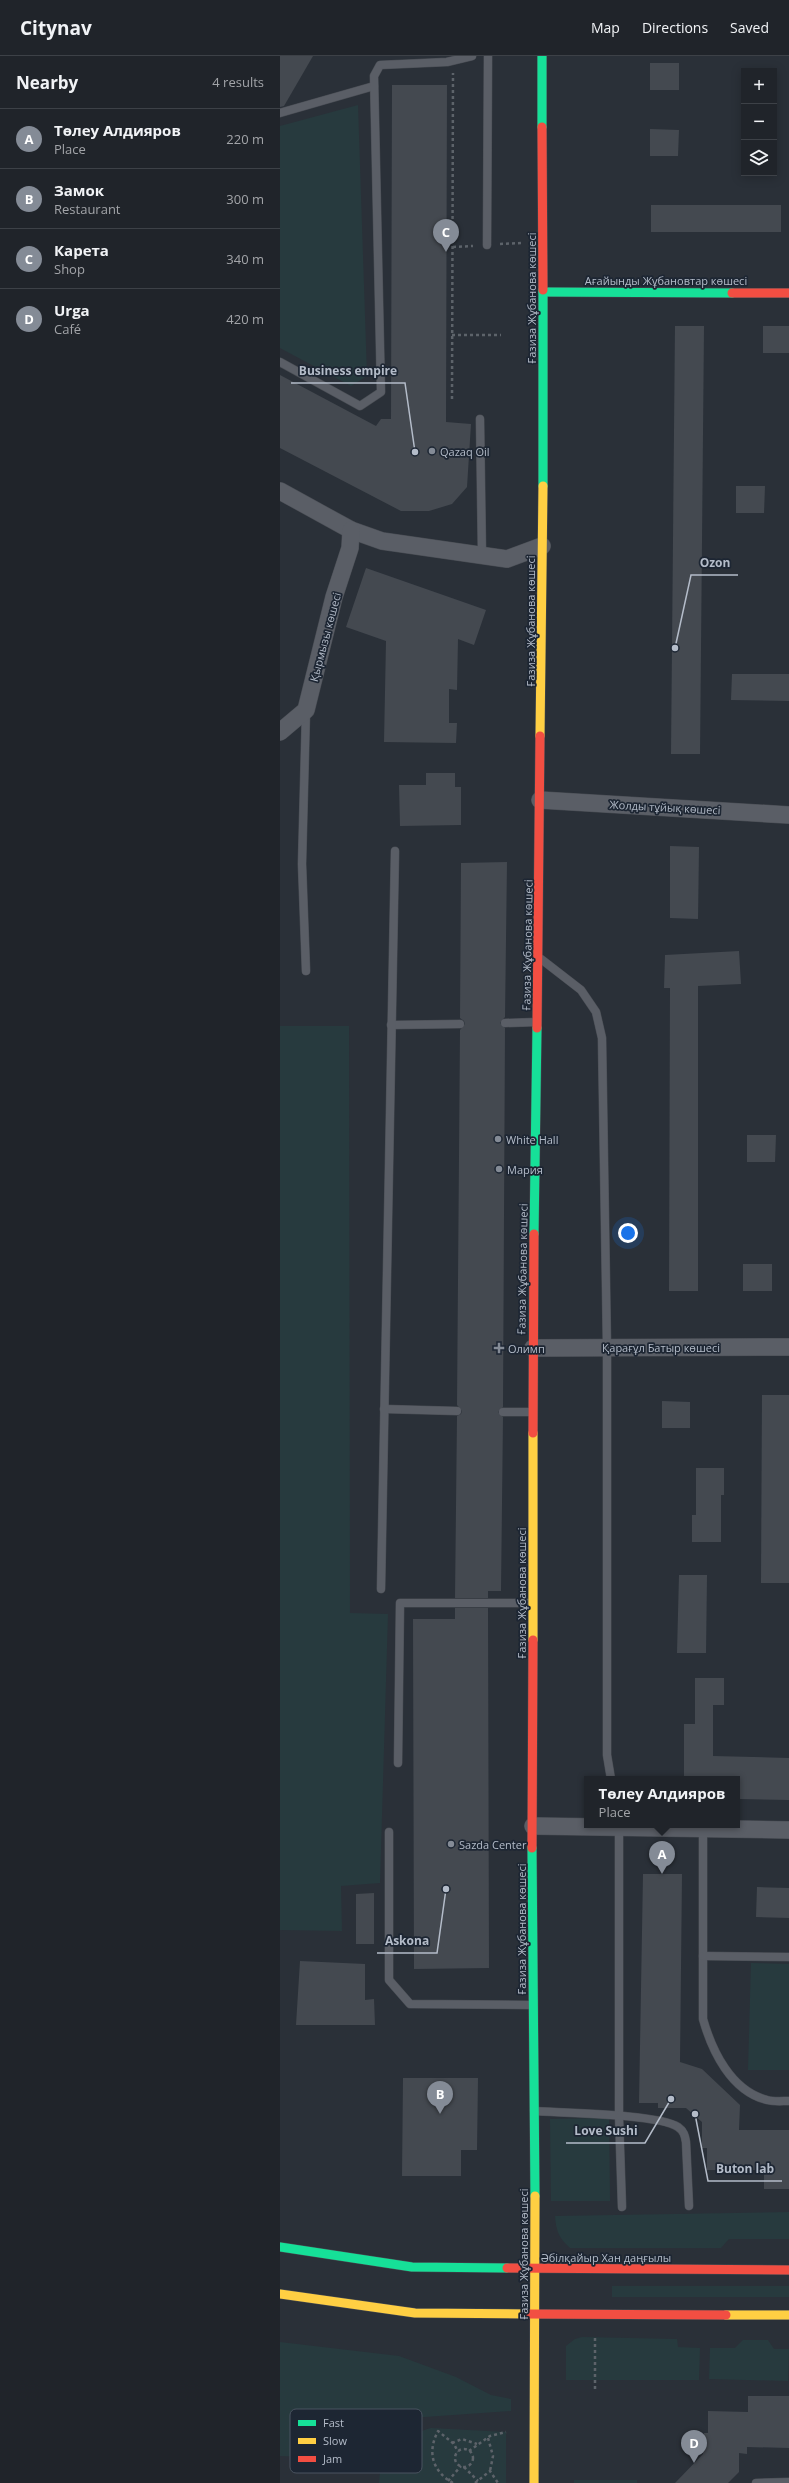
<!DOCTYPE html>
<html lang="en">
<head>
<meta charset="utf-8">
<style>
	body { margin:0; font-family:"Open Sans",sans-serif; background:#282c32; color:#f1f3f6 }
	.controls { position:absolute; right:12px; top:12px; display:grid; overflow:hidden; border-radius:0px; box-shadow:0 2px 10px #0003 }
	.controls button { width:36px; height:36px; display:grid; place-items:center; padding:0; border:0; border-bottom:1px solid #3d4147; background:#20242a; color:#f1f3f6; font:20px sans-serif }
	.you { position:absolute; left:348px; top:1177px; width:14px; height:14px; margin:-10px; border:3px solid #fff; border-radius:50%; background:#1a73e8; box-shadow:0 0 0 6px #1a73e833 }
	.badge { display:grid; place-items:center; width:26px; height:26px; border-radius:50%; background:#848b96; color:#fff; font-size:13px; font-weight:700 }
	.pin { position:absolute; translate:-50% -33px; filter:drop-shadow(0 1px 2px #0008) }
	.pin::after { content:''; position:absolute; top:21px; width:14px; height:12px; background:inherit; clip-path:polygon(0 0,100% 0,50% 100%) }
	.popup { position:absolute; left:304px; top:1720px; width:156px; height:52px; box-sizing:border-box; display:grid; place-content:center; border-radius:0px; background:#20242a; filter:drop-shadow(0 1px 3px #0005); font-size:13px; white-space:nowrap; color:#a2a4a8 }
	.popup b { font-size:15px; color:#f1f3f6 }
	.popup::after { content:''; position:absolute; left:50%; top:100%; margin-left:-8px; border:8px solid transparent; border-top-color:#20242a }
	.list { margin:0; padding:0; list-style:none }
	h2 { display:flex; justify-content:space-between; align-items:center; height:52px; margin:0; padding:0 16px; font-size:17px }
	h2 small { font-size:13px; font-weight:400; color:#a2a4a8 }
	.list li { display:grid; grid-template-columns:26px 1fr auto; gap:12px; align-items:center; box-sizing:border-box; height:60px; padding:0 16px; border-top:1px solid #3d4147 }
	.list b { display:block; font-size:15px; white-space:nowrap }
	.list p { margin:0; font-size:13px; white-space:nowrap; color:#a2a4a8 }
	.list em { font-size:13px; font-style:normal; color:#a2a4a8 }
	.icon { flex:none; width:22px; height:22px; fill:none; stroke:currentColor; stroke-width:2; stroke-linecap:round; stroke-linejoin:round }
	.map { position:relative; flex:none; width:509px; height:2427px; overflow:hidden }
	header { display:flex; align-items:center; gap:24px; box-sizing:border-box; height:56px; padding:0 20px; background:#20242a; border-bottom:1px solid #3d4147 }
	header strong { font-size:19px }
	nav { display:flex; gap:22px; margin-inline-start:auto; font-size:14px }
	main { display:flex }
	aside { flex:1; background:#20242a }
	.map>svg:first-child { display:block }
	.green { fill:#273a3e }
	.building { fill:#444950 }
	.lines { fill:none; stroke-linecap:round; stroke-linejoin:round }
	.lane-casing { stroke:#484c53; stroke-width:9 }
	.street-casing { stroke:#484c53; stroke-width:18 }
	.fast-casing { stroke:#484c53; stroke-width:10 }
	.slow-casing { stroke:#484c53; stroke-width:10 }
	.jam-casing { stroke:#484c53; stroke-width:10 }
	.path { stroke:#5d636a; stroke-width:2.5; stroke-dasharray:3 3; stroke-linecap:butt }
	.lane { stroke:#5a5e66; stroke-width:8 }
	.street { stroke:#5a5e66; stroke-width:17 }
	.fast { stroke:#16e098; stroke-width:9 }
	.slow { stroke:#ffcf43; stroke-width:9 }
	.jam { stroke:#f24e42; stroke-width:9 }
	.poi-dot { fill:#848b96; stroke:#1d2633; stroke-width:1.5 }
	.labels { text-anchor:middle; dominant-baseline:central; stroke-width:3.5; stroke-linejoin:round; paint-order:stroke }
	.street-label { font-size:11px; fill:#b4bcc9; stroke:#1d2633 }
	.poi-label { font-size:11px; fill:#b4bcc9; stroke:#1d2633; text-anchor:start }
	.key { fill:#1d2633; stroke:#4a5360; stroke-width:1 }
	.key-label { font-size:11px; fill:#b4bcc9 }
	.leader { fill:none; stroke:#b4bcc9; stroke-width:1.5 }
	.callout-dot { fill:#b4bcc9; stroke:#1d2633; stroke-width:1.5 }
	.callout-label { font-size:12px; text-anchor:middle; font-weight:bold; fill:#b4bcc9; stroke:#1d2633; stroke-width:3.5; stroke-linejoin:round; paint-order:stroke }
</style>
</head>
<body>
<header>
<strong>Citynav</strong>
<nav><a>Map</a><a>Directions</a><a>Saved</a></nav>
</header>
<main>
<aside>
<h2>Nearby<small>4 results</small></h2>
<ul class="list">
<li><span class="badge">A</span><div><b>Төлеу Алдияров</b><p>Place</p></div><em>220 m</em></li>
<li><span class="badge">B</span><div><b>Замок</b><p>Restaurant</p></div><em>300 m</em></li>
<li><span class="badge">C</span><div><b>Карета</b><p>Shop</p></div><em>340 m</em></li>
<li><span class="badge">D</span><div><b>Urga</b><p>Café</p></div><em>420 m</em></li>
</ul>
</aside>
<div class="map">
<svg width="509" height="2427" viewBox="0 0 509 2427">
	<rect width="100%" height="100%" fill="#2a3038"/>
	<g class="green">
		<path d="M78,49L87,320L71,330L0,292V70Z"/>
		<path d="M0,970H69L70,1557L108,1558L100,1827L61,1830L62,1875L0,1874Z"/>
		<path d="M471,1907L509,1908V2014H468Z"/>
		<path d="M329,2062L330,2145H271L270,2063Z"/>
		<path d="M509,2156V2183H449L441,2192H290C279,2182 276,2175 275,2160Z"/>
		<rect x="332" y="2230" width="177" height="11"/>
		<path d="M302,2281L397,2283L398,2291L420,2292L419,2324H286V2290L295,2283Z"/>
		<path d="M463,2284H488L494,2293H509L508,2325L429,2323L430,2292H455Z"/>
		<path d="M0,2286L119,2300L176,2321L211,2339L231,2343V2355L131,2362L74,2403L0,2400Z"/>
		<path d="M151,2372L226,2376V2427H99C100,2419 100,2409 103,2402C109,2387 137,2376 151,2372Z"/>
		<rect x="294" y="2424" width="63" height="3"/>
	</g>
	<g class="building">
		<path d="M0,0H33L4,50L0,51Z"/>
		<rect x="370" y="7" width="29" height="27"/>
		<path d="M112,29H167L166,366L191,368L187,431L172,448L149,455H121L0,392V319L96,370L101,363H111Z"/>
		<path d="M370,73L399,74L398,100H370Z"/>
		<rect x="371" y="149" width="130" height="27"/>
		<path d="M395,270H424L420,698H391Z"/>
		<rect x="483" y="270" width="26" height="27"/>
		<path d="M456,430H485L484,457H456Z"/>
		<path d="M86,512L206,554L194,589L178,583L177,634L169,633V667H177L176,687L104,686L106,585L66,571Z"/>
		<path d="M452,618H509V645L451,644Z"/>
		<path d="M146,717H175V731H181V769L120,770L119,729H146Z"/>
		<path d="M390,790L419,791L418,863L390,862Z"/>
		<path d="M227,806L225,961L220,967L225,972L223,1351L218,1356L223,1361L221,1535H208V1542H175L177,1360L181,1358L182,1355L177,1349L180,974L185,968L184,965L180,962L181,807Z"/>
		<path d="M459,895L461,928L418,930V1235H389L390,932H384L385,899Z"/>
		<path d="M467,1079H496L495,1106H467Z"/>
		<rect x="463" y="1208" width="29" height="27"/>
		<path d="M482,1339H509V1527H481Z"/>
		<path d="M382,1345L410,1346V1372H382Z"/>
		<path d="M416,1412H444V1439H441V1486H412V1459H416Z"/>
		<path d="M399,1519H427L426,1597H397Z"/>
		<path d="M175,1552H208L209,1912L134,1913L133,1563H175Z"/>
		<path d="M415,1622H444V1649H433V1700L509,1702V1744L459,1743V1723H404V1668H415Z"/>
		<path d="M363,1818H402L400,2006L422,2013L460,2049L459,2074H509V2133H484V2114H427V2092H422V2066L406,2052H378V2047H359Z"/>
		<path d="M477,1831L509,1832V1862L476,1861Z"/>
		<path d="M94,1837V1888H76V1838Z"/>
		<path d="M20,1905L85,1908V1944L94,1943L95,1969H16Z"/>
		<path d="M123,2022H198L197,2094H181V2120H122Z"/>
		<path d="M468,2340H509V2392L467,2391V2398L459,2397V2416L448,2427H395L423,2398L424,2377H428V2355L468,2356Z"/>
	</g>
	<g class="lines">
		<defs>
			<g id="lane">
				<path d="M0,57L94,30"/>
				<path d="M207,189L208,0"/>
				<path d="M0,306L80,350L101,336L94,20L100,9L167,6L192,0"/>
				<path d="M200,363L202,499"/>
				<path d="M26,655L22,808L26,915"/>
				<path d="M261,903L301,934L316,956L322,982L327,1292V1699L331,1723"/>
				<path d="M225,967L257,966"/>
				<path d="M111,969L180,968"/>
				<path d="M104,1353L177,1355"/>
				<path d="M223,1356H252"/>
				<path d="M101,1533L115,795"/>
				<path d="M118,1707L120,1547H253"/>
				<path d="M339,1770V2060L342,2151"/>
				<path d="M423,1773V1963C432,1995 451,2035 487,2044C494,2046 502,2045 509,2045"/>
				<path d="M109,1776V1924L130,1948L252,1949"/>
				<path d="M423,1900L509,1901"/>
				<path d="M254,2055C282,2057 379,2058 398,2071C404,2075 405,2080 406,2086L409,2150"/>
				<path d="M476,2427L509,2426"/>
			</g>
			<g id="street">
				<path d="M0,435L71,474L102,485L227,503L262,490"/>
				<path d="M0,676L26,654L54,541L70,492L71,474"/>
				<path d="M260,744L509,759"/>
				<path d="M253,1292L509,1291"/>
				<path d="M253,1770L509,1774"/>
			</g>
			<g id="fast">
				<path d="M262,0V71"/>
				<path d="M263,236L452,237"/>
				<path d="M263,430V234"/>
				<path d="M254,1178L257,972"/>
				<path d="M252,1792L255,2140"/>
				<path d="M0,2191L132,2211L227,2212"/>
			</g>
			<g id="slow">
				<path d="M260,680L263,430"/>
				<path d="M253,1584V1377"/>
				<path d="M0,2238L135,2257L248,2258"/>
				<path d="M446,2259H509"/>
				<path d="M254,2427L255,2140"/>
			</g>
			<g id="jam">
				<path d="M262,71L263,234"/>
				<path d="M452,237H509"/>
				<path d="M257,972L260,680"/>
				<path d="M253,1377L254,1178"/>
				<path d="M252,1792L253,1584"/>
				<path d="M227,2212L509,2214"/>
				<path d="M248,2258L446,2259"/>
			</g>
		</defs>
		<use href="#lane" class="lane-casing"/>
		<use href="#street" class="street-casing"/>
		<use href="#fast" class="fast-casing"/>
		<use href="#slow" class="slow-casing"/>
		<use href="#jam" class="jam-casing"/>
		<g class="path">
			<path d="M220,188L242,187"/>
			<path d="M173,191L193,190"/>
			<path d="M172,279H221"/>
			<path d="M172,343L173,17"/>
			<path d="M315,2282V2334"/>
			<path d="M208,2382L213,2400L210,2415"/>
			<path d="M172,2387L182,2383L197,2388"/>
			<circle cx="184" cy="2402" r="9"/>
			<path d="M189,2395L210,2380L226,2376"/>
			<path d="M184,2411L198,2425"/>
			<path d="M168,2425L181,2410"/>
			<path d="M173,2427C152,2415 147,2396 158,2375L174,2388L178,2396"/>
			<path d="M195,2427L210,2415L218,2427"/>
		</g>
		<use href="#lane" class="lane"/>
		<use href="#street" class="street"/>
		<use href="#fast" class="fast"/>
		<use href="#slow" class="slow"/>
		<use href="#jam" class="jam"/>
	</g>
	<g class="poi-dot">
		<circle cx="152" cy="395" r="4"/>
		<circle cx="218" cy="1083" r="4"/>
		<circle cx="219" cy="1113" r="4"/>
		<path d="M217 1286h4v4h4v4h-4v4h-4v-4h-4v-4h4z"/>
		<circle cx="171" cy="1788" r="4"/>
	</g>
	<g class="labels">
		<g class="street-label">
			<text x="386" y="224">Ағайынды Жұбановтар көшесі</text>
			<text transform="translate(251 242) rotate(-90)">Ғазиза Жұбанова көшесі</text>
			<text transform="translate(250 565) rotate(-90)">Ғазиза Жұбанова көшесі</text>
			<text transform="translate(45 581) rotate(-75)">Қырмызы көшесі</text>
			<text transform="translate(385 751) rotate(3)">Жолды тұйық көшесі</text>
			<text transform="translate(247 889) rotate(-89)">Ғазиза Жұбанова көшесі</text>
			<text transform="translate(242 1213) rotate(-89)">Ғазиза Жұбанова көшесі</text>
			<text x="381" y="1291">Қарағұл Батыр көшесі</text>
			<text transform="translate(241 1537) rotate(-90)">Ғазиза Жұбанова көшесі</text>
			<text transform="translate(241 1873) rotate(-90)">Ғазиза Жұбанова көшесі</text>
			<text transform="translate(243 2198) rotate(-90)">Ғазиза Жұбанова көшесі</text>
			<text x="326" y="2201">Әбілқайыр Хан даңғылы</text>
		</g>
		<g class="poi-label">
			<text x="160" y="395">Qazaq Oil</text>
			<text x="226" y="1083">White Hall</text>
			<text x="227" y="1113">Мария</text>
			<text x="228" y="1292">Олимп</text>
			<text x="179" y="1788">Sazda Center</text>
		</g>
	</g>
	<rect x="10" y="2353" width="132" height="64" rx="6" class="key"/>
	<rect x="18" y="2364" width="18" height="6" fill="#16e098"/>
	<rect x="18" y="2382" width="18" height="6" fill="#ffcf43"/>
	<rect x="18" y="2400" width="18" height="6" fill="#f24e42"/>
	<g class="key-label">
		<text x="43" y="2371">Fast</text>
		<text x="43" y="2389">Slow</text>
		<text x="43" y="2407">Jam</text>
	</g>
	<path class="leader" d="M135 396L125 327H11M395 592L411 519H458M166 1833L157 1897H97M391 2043L365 2087H286M415 2058L428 2125H502"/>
	<g class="callout-dot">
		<circle cx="135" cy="396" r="4"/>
		<circle cx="395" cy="592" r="4"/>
		<circle cx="166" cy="1833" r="4"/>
		<circle cx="391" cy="2043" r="4"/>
		<circle cx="415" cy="2058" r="4"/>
	</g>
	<g class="callout-label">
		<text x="68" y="319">Business empire</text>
		<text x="435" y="511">Ozon</text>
		<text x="127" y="1889">Askona</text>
		<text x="326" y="2079">Love Sushi</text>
		<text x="465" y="2117">Buton lab</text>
	</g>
</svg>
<div class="controls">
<button>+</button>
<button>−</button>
<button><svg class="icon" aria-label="layers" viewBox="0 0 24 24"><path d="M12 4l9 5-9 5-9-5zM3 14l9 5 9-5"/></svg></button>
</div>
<div class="you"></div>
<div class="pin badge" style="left:382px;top:1818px">A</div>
<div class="popup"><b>Төлеу Алдияров</b>Place</div>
<div class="pin badge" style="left:160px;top:2058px">B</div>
<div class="pin badge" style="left:166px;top:196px">C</div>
<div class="pin badge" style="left:414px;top:2407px">D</div>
</div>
</main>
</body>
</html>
